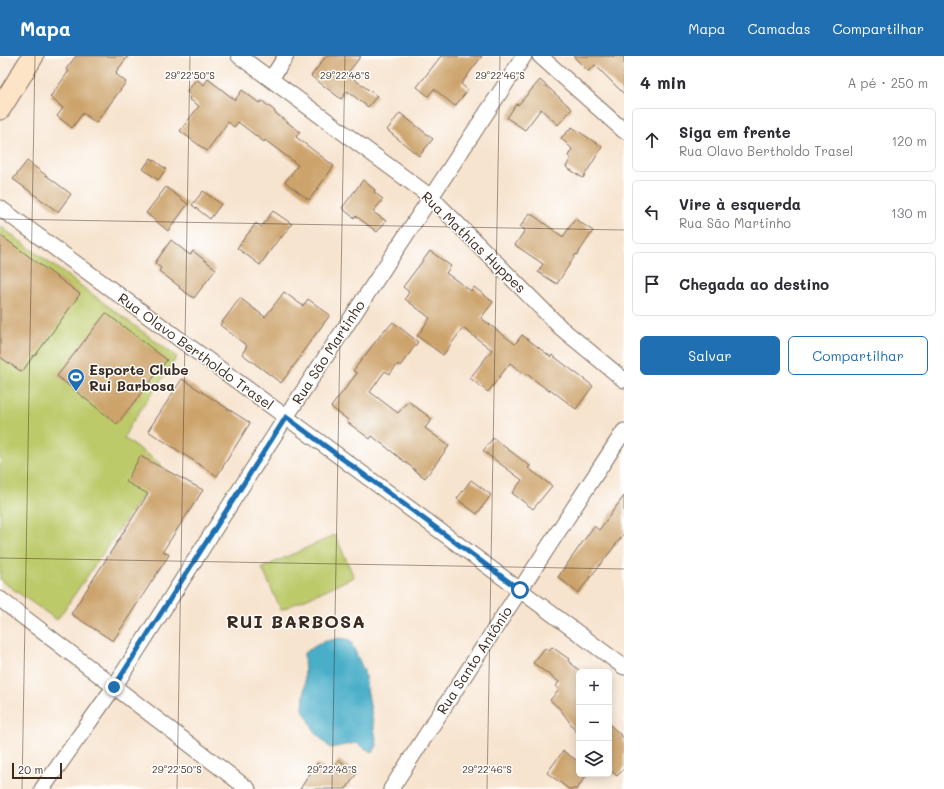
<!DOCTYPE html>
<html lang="pt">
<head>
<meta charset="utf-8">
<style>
	body { margin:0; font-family:Mali,sans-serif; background:#f2f2f3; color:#2b2b33 }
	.controls { position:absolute; right:12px; bottom:12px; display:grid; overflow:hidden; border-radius:6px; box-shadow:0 2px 10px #0003 }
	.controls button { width:36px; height:36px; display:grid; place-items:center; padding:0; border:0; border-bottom:1px solid #e1e1e2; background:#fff; color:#2b2b33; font:20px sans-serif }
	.scale { position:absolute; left:12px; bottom:10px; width:50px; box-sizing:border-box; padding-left:4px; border:2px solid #3b2a1e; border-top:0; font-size:11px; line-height:14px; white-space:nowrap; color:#3b2a1e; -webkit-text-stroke:3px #fff; paint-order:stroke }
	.stop { position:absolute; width:12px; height:12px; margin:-9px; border:3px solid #1f6fb2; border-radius:50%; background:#fff }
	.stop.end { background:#1f6fb2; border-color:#fff; box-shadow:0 1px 4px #0008 }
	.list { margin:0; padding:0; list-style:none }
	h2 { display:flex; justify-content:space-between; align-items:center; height:52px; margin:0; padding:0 16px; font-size:17px }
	h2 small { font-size:13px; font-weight:400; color:#7c7c81 }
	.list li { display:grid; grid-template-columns:26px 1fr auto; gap:12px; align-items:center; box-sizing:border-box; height:64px; margin:0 8px 8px; padding:0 8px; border:1px solid #e1e1e2; border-radius:6px }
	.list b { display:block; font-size:15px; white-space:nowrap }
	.list p { margin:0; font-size:13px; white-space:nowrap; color:#7c7c81 }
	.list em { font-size:13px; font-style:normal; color:#7c7c81 }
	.actions { display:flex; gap:8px; padding:12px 16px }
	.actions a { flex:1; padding:9px 0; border:1px solid #1f6fb2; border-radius:6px; text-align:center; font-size:14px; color:#1f6fb2 }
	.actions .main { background:#1f6fb2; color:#fff }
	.icon { flex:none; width:22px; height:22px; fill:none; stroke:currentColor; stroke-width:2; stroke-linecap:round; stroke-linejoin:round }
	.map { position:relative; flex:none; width:624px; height:733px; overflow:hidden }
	header { display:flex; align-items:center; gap:24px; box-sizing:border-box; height:56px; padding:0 20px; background:#1f6fb2; color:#fff }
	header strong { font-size:19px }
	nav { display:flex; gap:22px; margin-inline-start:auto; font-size:14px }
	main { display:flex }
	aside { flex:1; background:#fff }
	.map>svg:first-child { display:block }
	.green { fill:#bdca6b; stroke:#7c7a44 }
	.water { fill:#49aec8; stroke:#426c73 }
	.building { fill:#cca36a }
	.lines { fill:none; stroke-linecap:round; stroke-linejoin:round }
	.street-casing { stroke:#7d6b5c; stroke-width:17 }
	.secondary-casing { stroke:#7d6b5c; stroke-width:23 }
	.street { stroke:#fff; stroke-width:15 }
	.secondary { stroke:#fee4c6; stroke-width:21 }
	.route { stroke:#1f6fb2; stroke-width:5 }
	.ticks { fill:none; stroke:#3b2a1e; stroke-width:1; stroke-opacity:0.45 }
	.labels { text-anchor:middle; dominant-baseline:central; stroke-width:3; stroke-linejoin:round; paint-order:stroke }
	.street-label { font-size:14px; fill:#3b2a1e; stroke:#fff }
	.poi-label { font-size:14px; font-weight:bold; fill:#3b2a1e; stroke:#fff; text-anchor:start }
	.district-label { font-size:18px; font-weight:bold; letter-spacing:1px; fill:#3b2a1e; stroke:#fff }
	.ticks-label { font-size:10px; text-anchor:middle; fill:#3b2a1e; stroke:#fff; stroke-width:3; stroke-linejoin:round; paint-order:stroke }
</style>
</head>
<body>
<header>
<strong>Mapa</strong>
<nav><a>Mapa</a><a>Camadas</a><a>Compartilhar</a></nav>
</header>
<main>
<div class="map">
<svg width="624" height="733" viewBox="0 0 624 733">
	<rect width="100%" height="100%" fill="#fff"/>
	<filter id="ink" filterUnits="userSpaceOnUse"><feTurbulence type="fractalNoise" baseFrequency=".025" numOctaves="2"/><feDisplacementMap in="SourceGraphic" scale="8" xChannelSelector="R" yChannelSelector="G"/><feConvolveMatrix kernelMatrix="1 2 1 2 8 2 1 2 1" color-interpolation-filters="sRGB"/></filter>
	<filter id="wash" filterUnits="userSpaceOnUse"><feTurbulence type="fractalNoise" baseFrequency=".012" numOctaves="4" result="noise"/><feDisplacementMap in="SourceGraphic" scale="16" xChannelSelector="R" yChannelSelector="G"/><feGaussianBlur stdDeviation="0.9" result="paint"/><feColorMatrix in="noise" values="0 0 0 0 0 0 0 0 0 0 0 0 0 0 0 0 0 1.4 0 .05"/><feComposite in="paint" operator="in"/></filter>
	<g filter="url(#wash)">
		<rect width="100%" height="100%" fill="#f7e4cf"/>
		<g class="green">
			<path d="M0,170L177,301L129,371L124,382L162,409L159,410L145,436L57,564L0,524Z"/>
			<path d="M335,479L354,521L281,554L262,512Z"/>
		</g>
		<path class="water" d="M340,582L350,584L364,615L377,689L373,697L356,687L330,692L315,676L303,653L305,630L304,597L322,586Z"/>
		<g id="blocks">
			<g class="building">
				<path d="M76,0H128L116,16L117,17L116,18L126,26L96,67L83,57L72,72L57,60L63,52L50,41L69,15L66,13Z"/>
				<path d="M326,0H361L347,18L377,40L368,51L347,35L341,43L311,20Z"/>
				<path d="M441,0H482L461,28L468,34L455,50L434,33L428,40L417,31Z"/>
				<path d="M573,0H624V38L595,9L588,15Z"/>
				<path d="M196,23L204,29L208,23L235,44L242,34L259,47L262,45L275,55L274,56L300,76L296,81L334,110L309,144L285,126L298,109L265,84L264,86L238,66L234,71L228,66L207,95L180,75L199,50L189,43L191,39L187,36Z"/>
				<path d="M540,24L572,53L558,69L541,53L525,74L507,62L516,48L518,49Z"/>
				<path d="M400,57L433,83L419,100L387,74Z"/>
				<path d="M572,71L602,91L583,122L566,111L571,102L568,100L572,93L561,82Z"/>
				<path d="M151,102L166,113L158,124L143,113Z"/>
				<path d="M27,105L71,138L58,156L13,123Z"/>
				<path d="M363,124L375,134L374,136L383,143L373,156L386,165L377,176L356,160L354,162L342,152Z"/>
				<path d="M166,131L188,148L168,175L146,157Z"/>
				<path d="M203,135L221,148L210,163L192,149Z"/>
				<path d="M273,155L292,168L281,182L280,181L260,209L237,192L256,167L261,171Z"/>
				<path d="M530,157L563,181L575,163L593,175L577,199L576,198L557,228L538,216L543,208L515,189L525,174L520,171Z"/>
				<path d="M0,179L80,238L35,300L34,299L22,316L0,301Z"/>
				<path d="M171,184L190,199L193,195L216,213L194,242L179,232L180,231L159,215L161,212L155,207Z"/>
				<path d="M430,195L451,210L446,217L471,235L474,231L493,246L481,262L515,288L522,279L551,301L552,299L593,330L576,353L550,333L549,335L524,316L523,317L510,307L488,336L470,322L492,294L463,272L443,299L417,280L430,262L405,243L409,236L403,231Z"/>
				<path d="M284,236L303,250L308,243L330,259L301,298L302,299L281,327L242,298L247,290L220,269L240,242L265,261Z"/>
				<path d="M106,257L167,304L117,368L57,320Z"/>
				<path d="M393,266L418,286L400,310L398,308L390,318L385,315L370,336L398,357L408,345L432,363L425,372L449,390L425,422L414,414V413L372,380L370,383L347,366L348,364L331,351L357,317L353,315L386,272L387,273Z"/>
				<path d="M182,323L250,367L217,420L148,375Z"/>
				<path d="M493,382L530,410L528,412L552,430L533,453L512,437L522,424L483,395Z"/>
				<path d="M140,400L203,434L163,495L169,499L113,585L71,558L148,438L126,426Z"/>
				<path d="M471,424L491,439L477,458L457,443Z"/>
				<path d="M624,440V478L578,537L558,521L594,470L599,474Z"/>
				<path d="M552,591L569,603L568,605L579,614V679L560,653L550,644L559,634L556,630L559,626L533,607L545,592L549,595Z"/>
				<path d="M609,668L624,682V713L617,720L609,713Z"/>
				<path d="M563,695L579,706V718H587L577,733H569L547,717Z"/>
				<path d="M339,704L357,717L346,733H300L317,707L330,716Z"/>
			</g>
		</g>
	</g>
	<g filter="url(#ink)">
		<use href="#blocks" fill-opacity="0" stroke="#7d6b5c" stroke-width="1"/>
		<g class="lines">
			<defs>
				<g id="street">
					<path d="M239,0L431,141L561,272L624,324"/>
					<path d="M540,0L624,75"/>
					<path d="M271,23L286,0"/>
					<path d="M0,152L286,361L624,611"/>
					<path d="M0,543L248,733"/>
					<path d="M42,733L114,631L286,361L524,0"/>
					<path d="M391,733L520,534L624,375"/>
				</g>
				<path id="secondary" d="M0,53L33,0"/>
			</defs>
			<use href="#street" class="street-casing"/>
			<use href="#secondary" class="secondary-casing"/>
			<use href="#street" class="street"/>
			<use href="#secondary" class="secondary"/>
		</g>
	</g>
	<g class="lines" filter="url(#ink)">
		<path class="route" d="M114,631L286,361L520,534"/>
	</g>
	<path class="ticks" d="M0,163L624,174M0,502L624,513M22,733L35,0M177,733L190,0M332,733L345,0M487,733L500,0"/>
	<defs>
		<symbol id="stadium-pin" viewBox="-11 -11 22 30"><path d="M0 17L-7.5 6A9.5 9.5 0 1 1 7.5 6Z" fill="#1f6fb2" stroke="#fff"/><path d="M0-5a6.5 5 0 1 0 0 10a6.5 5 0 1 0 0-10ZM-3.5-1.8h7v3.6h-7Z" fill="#fff"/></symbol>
	</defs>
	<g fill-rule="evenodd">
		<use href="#stadium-pin" x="66" y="311" width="20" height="27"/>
	</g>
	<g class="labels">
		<g class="street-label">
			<text transform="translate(474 186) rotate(44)">Rua Mathias Huppes</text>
			<text transform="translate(196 295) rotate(36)">Rua Olavo Bertholdo Trasel</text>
			<text transform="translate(328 296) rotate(-57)">Rua São Martinho</text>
			<text transform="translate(474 604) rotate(-57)">Rua Santo Antônio</text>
		</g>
		<g class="poi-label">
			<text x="89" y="313">Esporte Clube<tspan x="89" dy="16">Rui Barbosa</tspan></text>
		</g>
		<g class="district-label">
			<text x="296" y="565">RUI BARBOSA</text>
		</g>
	</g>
	<g class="ticks-label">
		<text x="190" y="23">29°22'50"S</text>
		<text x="345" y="23">29°22'48"S</text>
		<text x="500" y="23">29°22'46"S</text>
		<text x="177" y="717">29°22'50"S</text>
		<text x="332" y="717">29°22'48"S</text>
		<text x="487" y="717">29°22'46"S</text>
	</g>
</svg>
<div class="controls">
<button>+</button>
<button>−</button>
<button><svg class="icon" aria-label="layers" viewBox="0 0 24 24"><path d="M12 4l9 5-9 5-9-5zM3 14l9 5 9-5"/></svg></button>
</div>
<div class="scale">20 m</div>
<div class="stop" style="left:520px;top:534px"></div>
<div class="stop end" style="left:114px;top:631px"></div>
</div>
<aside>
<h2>4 min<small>A pé · 250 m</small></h2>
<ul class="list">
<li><svg class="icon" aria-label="ahead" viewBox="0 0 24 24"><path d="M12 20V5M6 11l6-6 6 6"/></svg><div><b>Siga em frente</b><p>Rua Olavo Bertholdo Trasel</p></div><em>120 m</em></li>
<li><svg class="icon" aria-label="left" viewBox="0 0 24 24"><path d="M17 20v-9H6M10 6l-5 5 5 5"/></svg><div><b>Vire à esquerda</b><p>Rua São Martinho</p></div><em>130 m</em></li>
<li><svg class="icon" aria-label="arrive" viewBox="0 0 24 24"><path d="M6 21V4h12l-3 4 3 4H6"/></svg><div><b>Chegada ao destino</b></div></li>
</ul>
<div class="actions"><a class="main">Salvar</a><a>Compartilhar</a></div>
</aside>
</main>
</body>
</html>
